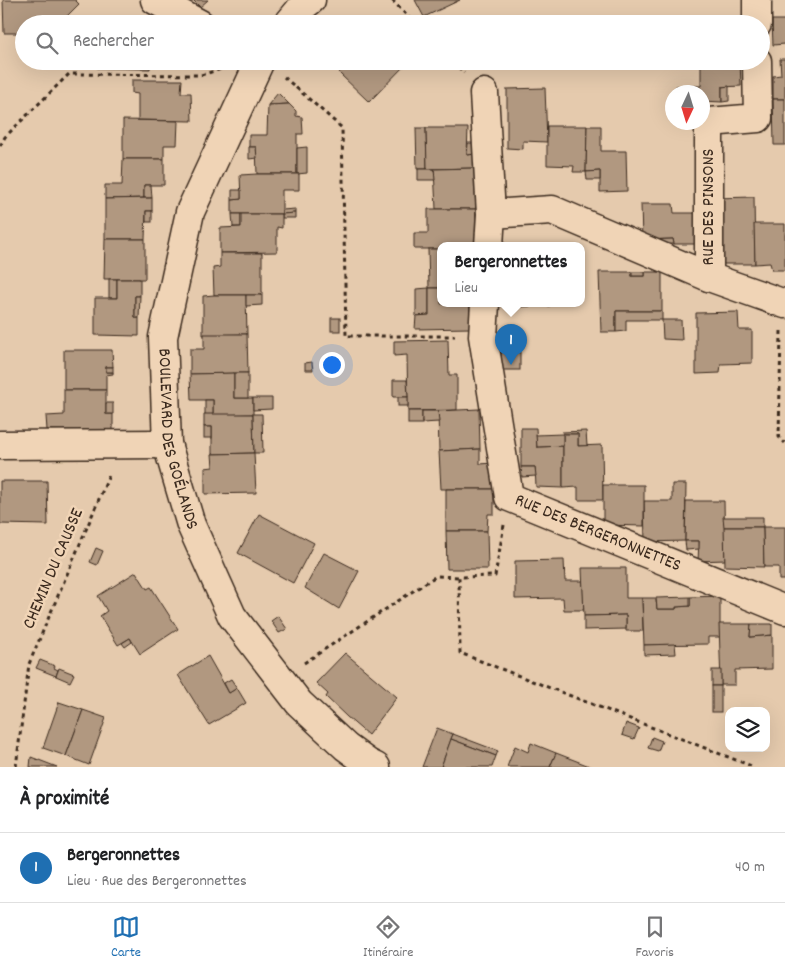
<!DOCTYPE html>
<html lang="fr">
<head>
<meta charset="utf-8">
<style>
	body { margin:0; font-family:Dekko,sans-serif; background:#f6f6f6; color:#202124 }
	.controls { position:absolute; right:15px; bottom:15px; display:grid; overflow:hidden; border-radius:10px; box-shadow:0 5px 20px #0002 }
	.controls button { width:45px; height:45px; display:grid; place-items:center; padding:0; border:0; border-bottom:1px solid #e0e0e0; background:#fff; color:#202124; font:25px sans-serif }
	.compass { position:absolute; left:665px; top:85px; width:45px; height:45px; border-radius:50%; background:#fff; box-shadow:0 5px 20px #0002; rotate:184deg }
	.you { position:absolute; left:331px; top:364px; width:18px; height:18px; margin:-12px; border:4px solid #fff; border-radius:50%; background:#1a73e8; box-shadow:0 0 0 8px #1a73e833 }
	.badge { display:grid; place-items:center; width:32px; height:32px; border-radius:50%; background:#1f6fb2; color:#fff; font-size:16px; font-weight:700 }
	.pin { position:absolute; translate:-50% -41px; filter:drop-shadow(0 1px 2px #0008) }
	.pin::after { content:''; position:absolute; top:26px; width:18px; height:15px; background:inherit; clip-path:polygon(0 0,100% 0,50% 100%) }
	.popup { position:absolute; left:437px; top:242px; width:148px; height:65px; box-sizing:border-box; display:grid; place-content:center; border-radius:10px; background:#fff; filter:drop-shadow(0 1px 4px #0005); font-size:16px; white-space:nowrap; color:#757577 }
	.popup b { font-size:19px; color:#202124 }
	.popup::after { content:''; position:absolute; left:50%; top:100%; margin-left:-10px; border:10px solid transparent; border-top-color:#fff }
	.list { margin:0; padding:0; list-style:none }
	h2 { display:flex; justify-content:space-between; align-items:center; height:65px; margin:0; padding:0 20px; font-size:21px }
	h2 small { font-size:16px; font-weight:400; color:#757577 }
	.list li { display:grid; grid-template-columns:32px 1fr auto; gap:15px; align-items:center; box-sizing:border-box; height:70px; padding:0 20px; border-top:1px solid #e0e0e0 }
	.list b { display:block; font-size:19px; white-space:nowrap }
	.list p { margin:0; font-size:16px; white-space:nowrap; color:#757577 }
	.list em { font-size:16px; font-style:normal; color:#757577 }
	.icon { flex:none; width:28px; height:28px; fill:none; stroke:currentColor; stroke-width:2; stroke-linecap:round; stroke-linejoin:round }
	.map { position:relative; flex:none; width:785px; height:767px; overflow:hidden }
	.search { position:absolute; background:#fff; box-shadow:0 5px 20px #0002; left:15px; right:15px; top:15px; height:55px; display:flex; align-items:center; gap:12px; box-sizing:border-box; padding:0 18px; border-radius:28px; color:#757577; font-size:19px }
	.sheet { height:135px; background:#fff }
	nav { display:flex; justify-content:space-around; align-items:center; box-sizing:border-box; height:70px; border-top:1px solid #e0e0e0; background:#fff; font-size:14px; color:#757577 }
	nav a { display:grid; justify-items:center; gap:2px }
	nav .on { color:#1f6fb2 }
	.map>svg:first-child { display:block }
	.building { fill:#b19880; stroke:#3b2a1e }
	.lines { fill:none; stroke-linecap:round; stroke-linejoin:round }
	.street-casing { stroke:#3b2a1e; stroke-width:31 }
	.path { stroke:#3b2a1e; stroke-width:3; stroke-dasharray:4 4; stroke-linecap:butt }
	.street { stroke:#f0d4b6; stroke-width:28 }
	.labels { text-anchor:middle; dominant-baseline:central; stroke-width:5; stroke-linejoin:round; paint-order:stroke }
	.street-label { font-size:18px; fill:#3b2a1e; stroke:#f0d4b6 }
</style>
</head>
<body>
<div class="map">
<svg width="785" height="767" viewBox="0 0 785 767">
	<rect width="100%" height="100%" fill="#e5caad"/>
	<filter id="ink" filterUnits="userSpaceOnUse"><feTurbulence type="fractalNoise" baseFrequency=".02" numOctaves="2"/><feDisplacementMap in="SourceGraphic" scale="10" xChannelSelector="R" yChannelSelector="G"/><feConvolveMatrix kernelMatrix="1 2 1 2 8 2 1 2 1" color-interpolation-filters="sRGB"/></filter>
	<g filter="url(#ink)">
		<g class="building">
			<path d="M3,0H75L79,4L67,16V24H24V33H4Z"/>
			<path d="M193,0H208L200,7Z"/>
			<path d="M415,0H460L424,17Z"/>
			<path d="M746,20V24H699V21Z"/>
			<path d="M772,20H785V44L773,45Z"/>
			<path d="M149,22V24H121V23Z"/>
			<path d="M780,59H785V99H773V76L781,75Z"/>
			<path d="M97,61H150V69L97,68Z"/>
			<path d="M350,61H409L369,102L339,73Z"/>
			<path d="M701,61H740L741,86L722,87V102L702,101V92H676V86H701Z"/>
			<path d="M132,80H182L181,93H191L192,121L138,120V94L132,93Z"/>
			<path d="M729,86V101L722,102V87Z"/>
			<path d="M545,88L547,142L523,141V149L507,148V89Z"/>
			<path d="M278,93L289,104L268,105Z"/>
			<path d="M773,99H785V145H774Z"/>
			<path d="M289,104L296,111V116L302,117L303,134H297V174H257L256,147H249V135H267L268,105Z"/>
			<path d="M123,120L178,121L177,145H164V159H123Z"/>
			<path d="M547,126H587L586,172H573L574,166L547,165Z"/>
			<path d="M587,126H601V151H626L627,191L600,192V171L586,172Z"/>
			<path d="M416,128H426L427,169H417Z"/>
			<path d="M426,128H468L467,155L475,154L474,168L427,169Z"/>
			<path d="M468,143H475V154L467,155Z"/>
			<path d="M249,147H256L257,158L249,159Z"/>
			<path d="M307,147V173L297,174V148Z"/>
			<path d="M123,159H164V185H144V198L105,199V185H122Z"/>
			<path d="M474,168L476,209H436L434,169Z"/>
			<path d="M418,169H434L435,180H418Z"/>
			<path d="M600,171V180H587L586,172Z"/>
			<path d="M257,174H299V190H282V214H232V200L241,199L240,175Z"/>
			<path d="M144,185H151L152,198H144Z"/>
			<path d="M232,190H241V199L232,200Z"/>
			<path d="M754,197L755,264H715L714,198Z"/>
			<path d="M152,198V211H146L145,239H105V199Z"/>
			<path d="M641,204H673L674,213H705V244H674L673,239L642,240Z"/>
			<path d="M295,209V213L282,214V210Z"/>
			<path d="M428,209H476V246H441V249H414V233H428Z"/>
			<rect x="146" y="211" width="6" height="11"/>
			<path d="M295,213V218H282V214Z"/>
			<path d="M232,214H241V227H233Z"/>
			<path d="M241,214H282V228L277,227V252L220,253V228L241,227Z"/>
			<path d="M754,224H785V270H772L770,263L755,264Z"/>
			<path d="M105,239H145V279H104Z"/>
			<path d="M673,239L674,244L642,245V240Z"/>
			<path d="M428,249H441V288H429Z"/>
			<path d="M220,253H262V295H214L213,268L220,267Z"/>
			<path d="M599,272H632V276H645V272H662V311H616V332H601Z"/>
			<rect x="632" y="272" width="13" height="4"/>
			<rect x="109" y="279" width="8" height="19"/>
			<path d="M117,279H140V296H135V318H139V336L95,335V298H117Z"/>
			<path d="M429,288V315L416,316V289Z"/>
			<path d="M429,288H441V304H470V328L415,329L416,316L429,315Z"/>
			<path d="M214,295H246L247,334L203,335V296Z"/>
			<path d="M246,295H262V305L246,306Z"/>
			<path d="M135,296H140L139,318H135Z"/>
			<path d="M507,304H550V306L507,307Z"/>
			<path d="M616,311H662V320H626V331L616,332Z"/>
			<path d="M738,312L739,330H752V363L721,364L720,373L696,374V313Z"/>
			<rect x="331" y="318" width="9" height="13"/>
			<path d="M662,320H681L682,340L663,339Z"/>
			<path d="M204,334H247L248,373L190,374V349H204Z"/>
			<path d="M448,340L449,375H457V410L408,411L407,355L394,356V341Z"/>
			<rect x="497" y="343" width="22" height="9"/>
			<path d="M64,350H112L113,367H106V372H113V374L106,375V390H64Z"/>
			<rect x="501" y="352" width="19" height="18"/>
			<path d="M312,362L313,370H305V363Z"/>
			<rect x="106" y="367" width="7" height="5"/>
			<path d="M234,373V398H253V414L213,415V400H191L190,374Z"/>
			<rect x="234" y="373" width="14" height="25"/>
			<path d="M393,380H407L408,397H393Z"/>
			<path d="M64,390H106V414H113V431L47,430L46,416L64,415Z"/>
			<rect x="398" y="397" width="10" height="9"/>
			<path d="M253,398H272V409L253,410Z"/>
			<rect x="205" y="400" width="8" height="15"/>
			<rect x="106" y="403" width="7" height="11"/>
			<path d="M479,409L480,449L439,451L438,411Z"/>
			<rect x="408" y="411" width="14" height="13"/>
			<path d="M422,411H438L439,422L422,423Z"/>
			<path d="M204,414H253L254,453L212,454V427H204Z"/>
			<path d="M253,414H262L263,453H254Z"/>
			<rect x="204" y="427" width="8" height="11"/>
			<path d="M521,428H536L537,447L563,446V488L536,487L535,467H521Z"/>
			<path d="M586,431L587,446H578V434H563L562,432Z"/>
			<path d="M563,434H578V446L602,445L603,500H578V487L563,488Z"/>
			<path d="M563,434V446L537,447L536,435Z"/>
			<path d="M480,449V464L493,463L494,489H441L439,451Z"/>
			<path d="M254,453L256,493L205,494V468L213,467L212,454Z"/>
			<path d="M521,467H535L536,476L522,477Z"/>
			<path d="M0,481H47L48,525L0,524Z"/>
			<path d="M672,484H686L685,541L645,542L644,501H672Z"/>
			<path d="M603,485H644V526L603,525Z"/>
			<path d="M446,489H494V514H488L487,531H446Z"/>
			<path d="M686,501H724L725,560L698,561L699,541H685Z"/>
			<path d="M259,514L314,543L293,583L238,553Z"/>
			<path d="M723,517H763V527H724Z"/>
			<path d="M724,527H763L764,567L725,566Z"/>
			<path d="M763,527H785V580H779V567H764Z"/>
			<path d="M446,531H487L488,569H447Z"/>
			<path d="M685,541H699V549L686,550Z"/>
			<path d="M96,548L103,551L97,565L90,562Z"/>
			<path d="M324,553L359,571L339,609L305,588Z"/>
			<path d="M564,560L565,581H583L584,610H564L563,598L515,599V561Z"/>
			<path d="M582,568H626V598H642L643,631H626V615L584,616Z"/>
			<path d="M136,572L147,589L151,587L178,629L140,654L130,638L118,645L100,616L107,611L98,596Z"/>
			<path d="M720,596V637H708V644L644,645L642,598H656L657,609H676V607L690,606V597Z"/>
			<path d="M690,597V606L676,607V609H657L656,598Z"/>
			<path d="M626,615V629L584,630V616Z"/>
			<path d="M278,616L287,629L279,633L271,621Z"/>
			<path d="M719,624H751L750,637L772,635V669L735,670V685H721Z"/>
			<path d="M751,624H772V635L750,637Z"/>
			<path d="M130,638L132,642L125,647L122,643Z"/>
			<path d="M675,644L676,654L644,655V645Z"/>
			<path d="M345,653L397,697L368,735L347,717L326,697L328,694L316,683Z"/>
			<path d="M208,656L229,693L237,688L246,703L209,725L178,675Z"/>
			<path d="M40,660L55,666L54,668L58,670L56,676L36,668Z"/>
			<path d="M59,668L74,674L70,682L56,676Z"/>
			<rect x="712" y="670" width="9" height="16"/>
			<path d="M231,679L237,688L229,693L224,683Z"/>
			<rect x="712" y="686" width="9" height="26"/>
			<path d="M59,702L83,710L66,756L43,748Z"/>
			<path d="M83,710L106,718L89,765L66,756Z"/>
			<path d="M626,723L639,728L634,739L622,735Z"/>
			<path d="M437,728L453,734L441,767H422Z"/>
			<path d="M453,734L498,751L496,756L451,739Z"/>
			<path d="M652,737L662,741L658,751L648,748Z"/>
			<path d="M451,739L496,756L492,767H441Z"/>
			<path d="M531,743L556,753L550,767H507L515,746L528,752Z"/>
			<path d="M556,753L592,767H550Z"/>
			<path d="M31,757L57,767H30Z"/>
		</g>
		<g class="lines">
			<defs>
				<g id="street">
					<path d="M155,0L200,24"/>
					<path d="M757,0V24"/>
					<path d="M288,24L302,7L311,0"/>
					<path id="s1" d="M260,61L190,212L163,337L167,444L191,525L232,616L299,703L346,747L368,763L376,767"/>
					<path d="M484,93L491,214"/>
					<path d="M489,246L491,214L552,210L709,277L785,304"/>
					<path d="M709,277V122L758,118L757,61"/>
					<path id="s2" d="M485,304L483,336L509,497L785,610"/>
					<path d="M0,445L167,444"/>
				</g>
			</defs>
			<use href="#street" class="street-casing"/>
			<g class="path">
				<path d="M392,0L415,24"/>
				<path d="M453,61L464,73"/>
				<path d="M284,77L342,128L346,336H455"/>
				<path d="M0,146L5,137L69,74L201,75L225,68"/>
				<path d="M781,331L779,437L785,443"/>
				<path d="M504,525L495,576L459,577L460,653L754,767"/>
				<path d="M304,663L436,576L459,577"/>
				<path d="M16,767L29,664L110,473"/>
			</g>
			<use href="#street" class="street"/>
		</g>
	</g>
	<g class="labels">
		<g class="street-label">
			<text transform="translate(709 207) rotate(-90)">RUE DES PINSONS</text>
			<text stroke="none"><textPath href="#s1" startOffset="398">BOULEVARD DES GOÉLANDS</textPath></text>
			<text stroke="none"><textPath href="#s2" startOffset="291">RUE DES BERGERONNETTES</textPath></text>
			<text transform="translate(54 569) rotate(-67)">CHEMIN DU CAUSSE</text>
		</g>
	</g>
</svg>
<div class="controls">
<button><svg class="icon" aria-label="layers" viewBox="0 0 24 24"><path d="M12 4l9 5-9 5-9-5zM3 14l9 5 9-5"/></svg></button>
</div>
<svg class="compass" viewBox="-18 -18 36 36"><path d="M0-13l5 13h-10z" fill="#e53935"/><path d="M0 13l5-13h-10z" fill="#757577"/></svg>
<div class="you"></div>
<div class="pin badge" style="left:511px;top:365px">1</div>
<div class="popup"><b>Bergeronnettes</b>Lieu</div>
<div class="search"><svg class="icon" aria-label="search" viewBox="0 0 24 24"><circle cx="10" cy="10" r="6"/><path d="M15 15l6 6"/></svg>Rechercher</div>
</div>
<section class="sheet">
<h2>À proximité<small></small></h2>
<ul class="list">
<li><span class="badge">1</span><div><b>Bergeronnettes</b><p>Lieu · Rue des Bergeronnettes</p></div><em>40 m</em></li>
</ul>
</section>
<nav>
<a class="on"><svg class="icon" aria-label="map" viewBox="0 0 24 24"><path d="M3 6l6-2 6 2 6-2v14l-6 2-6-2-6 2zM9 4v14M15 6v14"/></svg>Carte</a>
<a><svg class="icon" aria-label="directions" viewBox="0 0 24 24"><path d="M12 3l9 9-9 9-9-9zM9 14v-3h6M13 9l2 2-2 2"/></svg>Itinéraire</a>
<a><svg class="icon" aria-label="saved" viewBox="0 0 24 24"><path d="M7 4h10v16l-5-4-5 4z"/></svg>Favoris</a>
</nav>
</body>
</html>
